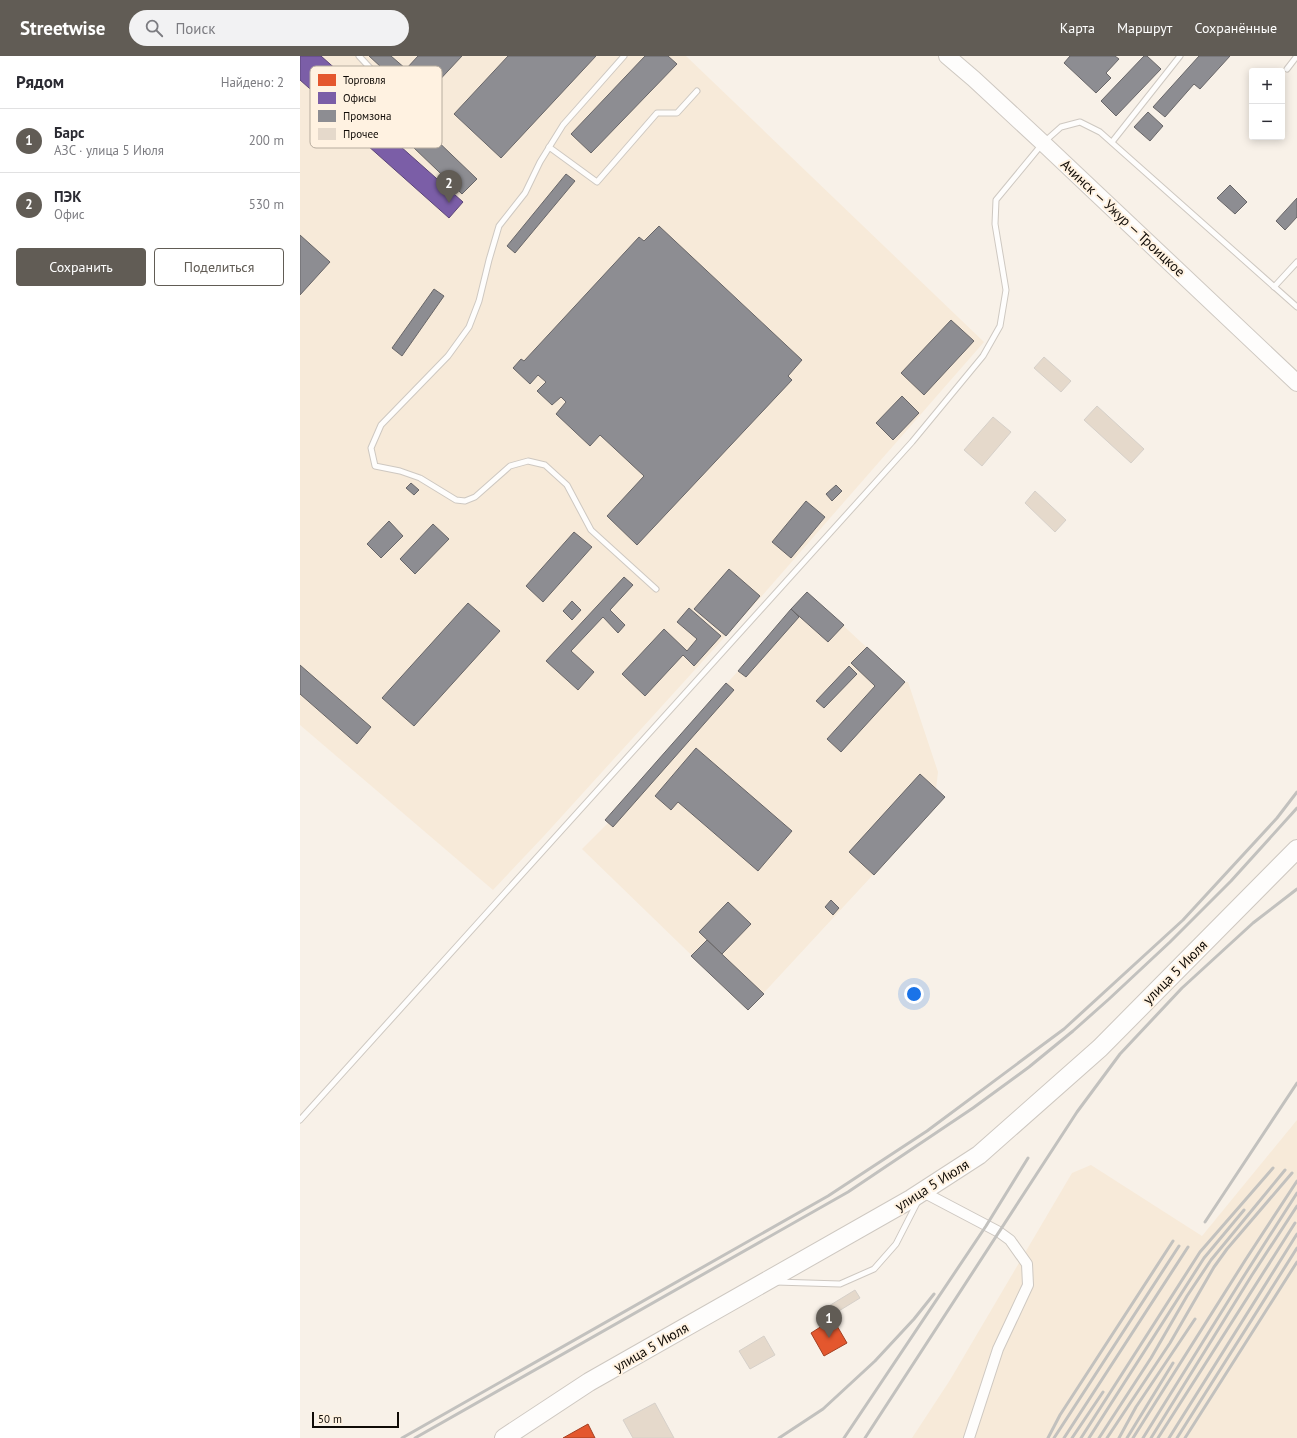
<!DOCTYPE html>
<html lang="ru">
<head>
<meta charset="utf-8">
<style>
	body { margin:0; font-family:"PT Sans",sans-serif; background:#f2f2f3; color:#2b2b33 }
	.controls { position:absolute; right:12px; top:12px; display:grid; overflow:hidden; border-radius:4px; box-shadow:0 2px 10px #0003 }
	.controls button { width:36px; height:36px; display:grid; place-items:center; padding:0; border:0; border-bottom:1px solid #e1e1e2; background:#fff; color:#2b2b33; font:20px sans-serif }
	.scale { position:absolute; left:12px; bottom:10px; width:87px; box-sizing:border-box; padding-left:4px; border:2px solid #100b06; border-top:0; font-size:11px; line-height:14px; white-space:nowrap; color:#100b06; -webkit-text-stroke:3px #fff2e1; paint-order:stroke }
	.you { position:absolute; left:614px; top:938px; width:14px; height:14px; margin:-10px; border:3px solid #fff; border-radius:50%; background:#1a73e8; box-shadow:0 0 0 6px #1a73e833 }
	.badge { display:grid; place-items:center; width:26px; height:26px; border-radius:50%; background:#615c55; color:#fff; font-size:13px; font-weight:700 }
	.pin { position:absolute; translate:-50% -33px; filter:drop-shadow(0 1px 2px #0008) }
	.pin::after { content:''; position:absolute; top:21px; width:14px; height:12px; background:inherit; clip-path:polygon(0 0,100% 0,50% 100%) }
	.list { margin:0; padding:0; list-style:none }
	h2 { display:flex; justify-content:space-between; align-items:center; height:52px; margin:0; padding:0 16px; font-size:17px }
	h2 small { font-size:13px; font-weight:400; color:#7c7c81 }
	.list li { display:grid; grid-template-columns:26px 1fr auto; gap:12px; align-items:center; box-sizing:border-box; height:64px; padding:0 16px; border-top:1px solid #e1e1e2 }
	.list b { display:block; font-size:15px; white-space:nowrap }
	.list p { margin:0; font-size:13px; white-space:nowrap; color:#7c7c81 }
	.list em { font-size:13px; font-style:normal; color:#7c7c81 }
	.actions { display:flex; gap:8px; padding:12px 16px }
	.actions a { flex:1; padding:9px 0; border:1px solid #615c55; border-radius:4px; text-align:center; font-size:14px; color:#615c55 }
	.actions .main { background:#615c55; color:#fff }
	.icon { flex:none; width:22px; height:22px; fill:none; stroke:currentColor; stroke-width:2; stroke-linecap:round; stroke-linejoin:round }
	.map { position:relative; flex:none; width:997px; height:1382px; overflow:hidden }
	header { display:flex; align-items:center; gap:24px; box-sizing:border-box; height:56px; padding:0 20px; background:#615c55; color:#fff }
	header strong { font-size:19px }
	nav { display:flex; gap:22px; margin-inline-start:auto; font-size:14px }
	.search { width:280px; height:36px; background:#f2f2f3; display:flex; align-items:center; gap:10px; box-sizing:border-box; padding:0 14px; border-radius:22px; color:#7c7c81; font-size:15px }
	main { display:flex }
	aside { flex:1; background:#fff }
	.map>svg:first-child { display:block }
	.built { fill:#f7ead9 }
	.shops { fill:#e4572e; stroke:#a44022 }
	.offices { fill:#7b5ea7; stroke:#5b4577 }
	.industry { fill:#8d8d92; stroke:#686668 }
	.building { fill:#e5d9cb; stroke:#d6d0c9 }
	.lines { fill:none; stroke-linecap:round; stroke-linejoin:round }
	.lane-casing { stroke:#cec8c1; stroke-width:7 }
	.street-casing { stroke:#cec8c1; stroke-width:12 }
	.primary-casing { stroke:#cec8c1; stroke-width:18 }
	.highway-casing { stroke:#cec8c1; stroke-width:20 }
	.lane { stroke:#fefdfc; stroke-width:5 }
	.street { stroke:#fefdfc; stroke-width:10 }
	.primary { stroke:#fefdfc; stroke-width:16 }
	.highway { stroke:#fefdfc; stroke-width:18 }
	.rail { stroke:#c2c1be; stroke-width:3 }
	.labels { text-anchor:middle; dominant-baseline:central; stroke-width:4; stroke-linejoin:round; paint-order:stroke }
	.street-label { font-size:14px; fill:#100b06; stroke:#fff2e1 }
	.key { fill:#fff2e1; stroke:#b7ad9f; stroke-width:1 }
	.key-label { font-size:11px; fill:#100b06 }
</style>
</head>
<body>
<header>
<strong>Streetwise</strong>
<div class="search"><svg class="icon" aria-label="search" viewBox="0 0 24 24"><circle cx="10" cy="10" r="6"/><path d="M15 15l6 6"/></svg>Поиск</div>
<nav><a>Карта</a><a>Маршрут</a><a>Сохранённые</a></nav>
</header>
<main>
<aside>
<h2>Рядом<small>Найдено: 2</small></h2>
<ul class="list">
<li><span class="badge">1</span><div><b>Барс</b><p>АЗС · улица 5 Июля</p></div><em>200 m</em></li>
<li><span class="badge">2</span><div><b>ПЭК</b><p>Офис</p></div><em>530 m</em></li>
</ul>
<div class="actions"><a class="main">Сохранить</a><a>Поделиться</a></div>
</aside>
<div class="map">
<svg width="997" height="1382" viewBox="0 0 997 1382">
	<rect width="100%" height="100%" fill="#f8f1e8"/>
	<g class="built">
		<path d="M0,0H386L684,286L461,541L243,781L193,834L0,669Z"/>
		<path d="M507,536L604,626H608L638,716L636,733L645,741L448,954L282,793L308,767L305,764L438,615Z"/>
		<path d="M997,1064V1382H612L650,1324L772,1117L791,1109L902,1180Z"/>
	</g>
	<g class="shops">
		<path d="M533,1263L547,1287L524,1300L511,1277Z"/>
		<path d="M288,1368L295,1382H263Z"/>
	</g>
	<path class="offices" d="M0,0H21L83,55L73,66L163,146L149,162L58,81L61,78L0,24Z"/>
	<g class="industry">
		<path d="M69,0H91L106,13L118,0H162L119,46Z"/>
		<path d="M208,0H296L201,102L154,58Z"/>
		<path d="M345,0H368L377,8L291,97L271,78Z"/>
		<path d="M770,0H815L819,3L806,17L811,22L796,37L764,7Z"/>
		<path d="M844,0H847L861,13L816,60L801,45Z"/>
		<path d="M899,0H930L900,33L894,28L865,61L853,51Z"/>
		<path d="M848,56L863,70L850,85L834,71Z"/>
		<path d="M128,76L177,123L162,138L113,91Z"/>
		<path d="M266,118L275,125L215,197L207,190Z"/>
		<path d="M930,129L947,146L935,158L917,142Z"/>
		<path d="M997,142V161L985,174L976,165Z"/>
		<path d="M359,170L502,304L488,320L492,324L337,489L307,460L344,420L300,379L290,390L256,358L266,346L261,341L252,349L237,335L246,326L238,319L230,328L213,312L221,303L224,305L339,181L344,185Z"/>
		<path d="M0,179L30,206L0,239Z"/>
		<path d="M134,233L144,240L102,300L92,292Z"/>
		<path d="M651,264L674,285L624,339L601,317Z"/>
		<path d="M602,340L619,357L593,384L576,367Z"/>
		<path d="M111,427L119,434L114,439L106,432Z"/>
		<path d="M536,429L542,435L532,445L526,438Z"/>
		<path d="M506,445L525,461L491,502L472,486Z"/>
		<path d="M89,465L103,480L81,502L67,488Z"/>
		<path d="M133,468L149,483L115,518L100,503Z"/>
		<path d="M274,476L292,491L243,546L226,530Z"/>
		<path d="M429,513L460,540L426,580L394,553Z"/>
		<path d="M324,521L333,529L310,554L325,569L318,577L303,561L271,595L294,616L278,634L246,605Z"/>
		<path d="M507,536L544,569L528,586L491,553Z"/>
		<path d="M272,545L281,554L272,564L263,555Z"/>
		<path d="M168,547L200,575L114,670L82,642Z"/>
		<path d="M389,552L421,580L394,610L383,599L345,640L322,618L364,573L387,595L397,583L377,566Z"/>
		<path d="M491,553L499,561L446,621L438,615Z"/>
		<path d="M567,591L605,626L541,696L527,683L575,630L551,607Z"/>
		<path d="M0,609L71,671L57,688L0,638Z"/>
		<path d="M549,610L557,618L524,652L516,645Z"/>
		<path d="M426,627L434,634L313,771L305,764Z"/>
		<path d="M396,692L492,775L458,815L378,746L371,754L355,740Z"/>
		<path d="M620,718L645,741L574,819L549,796Z"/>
		<path d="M531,844L539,852L533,859L525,851Z"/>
		<path d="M428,846L451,868L422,898L399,876Z"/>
		<path d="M407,884L464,938L448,954L391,900Z"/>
	</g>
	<g class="building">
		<path d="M744,301L771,325L761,336L734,312Z"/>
		<path d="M797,350L844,393L831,407L784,364Z"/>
		<path d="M693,361L711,376L682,410L664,394Z"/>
		<path d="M735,435L766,464L755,476L725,447Z"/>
		<path d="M555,1234L560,1242L529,1261L532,1264L526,1268L519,1256Z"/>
		<path d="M464,1280L475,1299L450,1313L439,1295Z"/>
		<path d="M355,1347L374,1382H333L323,1364Z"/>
	</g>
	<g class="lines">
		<defs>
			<g id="lane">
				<path d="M59,0L85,28"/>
				<path d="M324,0L263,69L240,106L225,137L199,170L189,204L179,245L169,271L148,300L81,369L71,392L75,410L100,415L120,422L156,444L165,445L175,441L210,410L228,405L245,409L267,429L291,474L356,533"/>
				<path d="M987,13L997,0"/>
				<path d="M812,86L880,0"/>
				<path d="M249,91L297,126L357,57H377L397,35"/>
				<path d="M974,231L997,206"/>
				<path d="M0,1064L612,386L683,300L700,270L706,234L695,168L696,144L743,87L761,71L780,66L800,76L997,251"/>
				<path d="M476,1226L540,1228L574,1213L596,1188L618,1145"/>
			</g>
			<path id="street" d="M623,1136L699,1176L710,1184L727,1208L728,1229L698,1293L669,1382"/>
			<path id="primary" d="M647,0L674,23L743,87L997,327"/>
			<path id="highway" d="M204,1382L289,1326L611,1143L679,1099L800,992L997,793"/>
		</defs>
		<use href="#lane" class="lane-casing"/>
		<use href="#street" class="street-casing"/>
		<use href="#primary" class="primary-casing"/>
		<use href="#highway" class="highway-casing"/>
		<use href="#lane" class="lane"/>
		<use href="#street" class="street"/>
		<use href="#primary" class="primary"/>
		<use href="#highway" class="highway"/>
		<g class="rail">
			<path d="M905,1166L997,1027"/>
			<path d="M102,1382L528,1140L627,1075L764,973L883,864L977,762L997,736"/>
			<path d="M115,1382L548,1136L673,1052L729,1011L773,975L809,943L870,886L931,825L997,752"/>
			<path d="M479,1382L523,1353L575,1305L614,1263L634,1238"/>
			<path d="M544,1382L686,1170L728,1102"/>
			<path d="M565,1382L777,1056L820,998L882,932L953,867L997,833"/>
			<path d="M748,1382L760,1359L873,1185"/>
			<path d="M754,1382L879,1190"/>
			<path d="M764,1382L888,1191"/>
			<path d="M772,1382L803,1336"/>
			<path d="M781,1382L900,1196L973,1112"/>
			<path d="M789,1382L904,1202L944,1154"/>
			<path d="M799,1382L851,1302L887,1240L911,1204L985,1114"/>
			<path d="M807,1382L870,1287L914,1211L927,1193L992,1117"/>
			<path d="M819,1382L836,1351L895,1263"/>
			<path d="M827,1382L873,1307"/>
			<path d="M833,1382L946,1203L997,1125"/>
			<path d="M843,1382L942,1223L997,1137"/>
			<path d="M851,1382L952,1219L997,1150"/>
			<path d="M858,1382L995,1167"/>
			<path d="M869,1382L997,1178"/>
			<path d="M877,1382L997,1192"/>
			<path d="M885,1382L997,1206"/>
		</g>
	</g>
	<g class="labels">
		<g class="street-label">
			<text transform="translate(823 162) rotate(43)">Ачинск — Ужур — Троицкое</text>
			<text transform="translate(875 916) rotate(-45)">улица 5 Июля</text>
			<text transform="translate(632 1129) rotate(-32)">улица 5 Июля</text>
			<text transform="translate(351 1291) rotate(-30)">улица 5 Июля</text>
		</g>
	</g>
	<rect x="10" y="10" width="132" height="82" rx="6" class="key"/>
	<rect x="18" y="18" width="18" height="12" fill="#e4572e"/>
	<rect x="18" y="36" width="18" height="12" fill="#7b5ea7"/>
	<rect x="18" y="54" width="18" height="12" fill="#8d8d92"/>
	<rect x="18" y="72" width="18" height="12" fill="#e5d9cb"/>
	<g class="key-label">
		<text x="43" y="28">Торговля</text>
		<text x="43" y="46">Офисы</text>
		<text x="43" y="64">Промзона</text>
		<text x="43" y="82">Прочее</text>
	</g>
</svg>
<div class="controls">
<button>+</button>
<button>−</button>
</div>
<div class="scale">50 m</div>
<div class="you"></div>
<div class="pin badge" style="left:529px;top:1282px">1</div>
<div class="pin badge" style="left:149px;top:147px">2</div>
</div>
</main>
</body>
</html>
